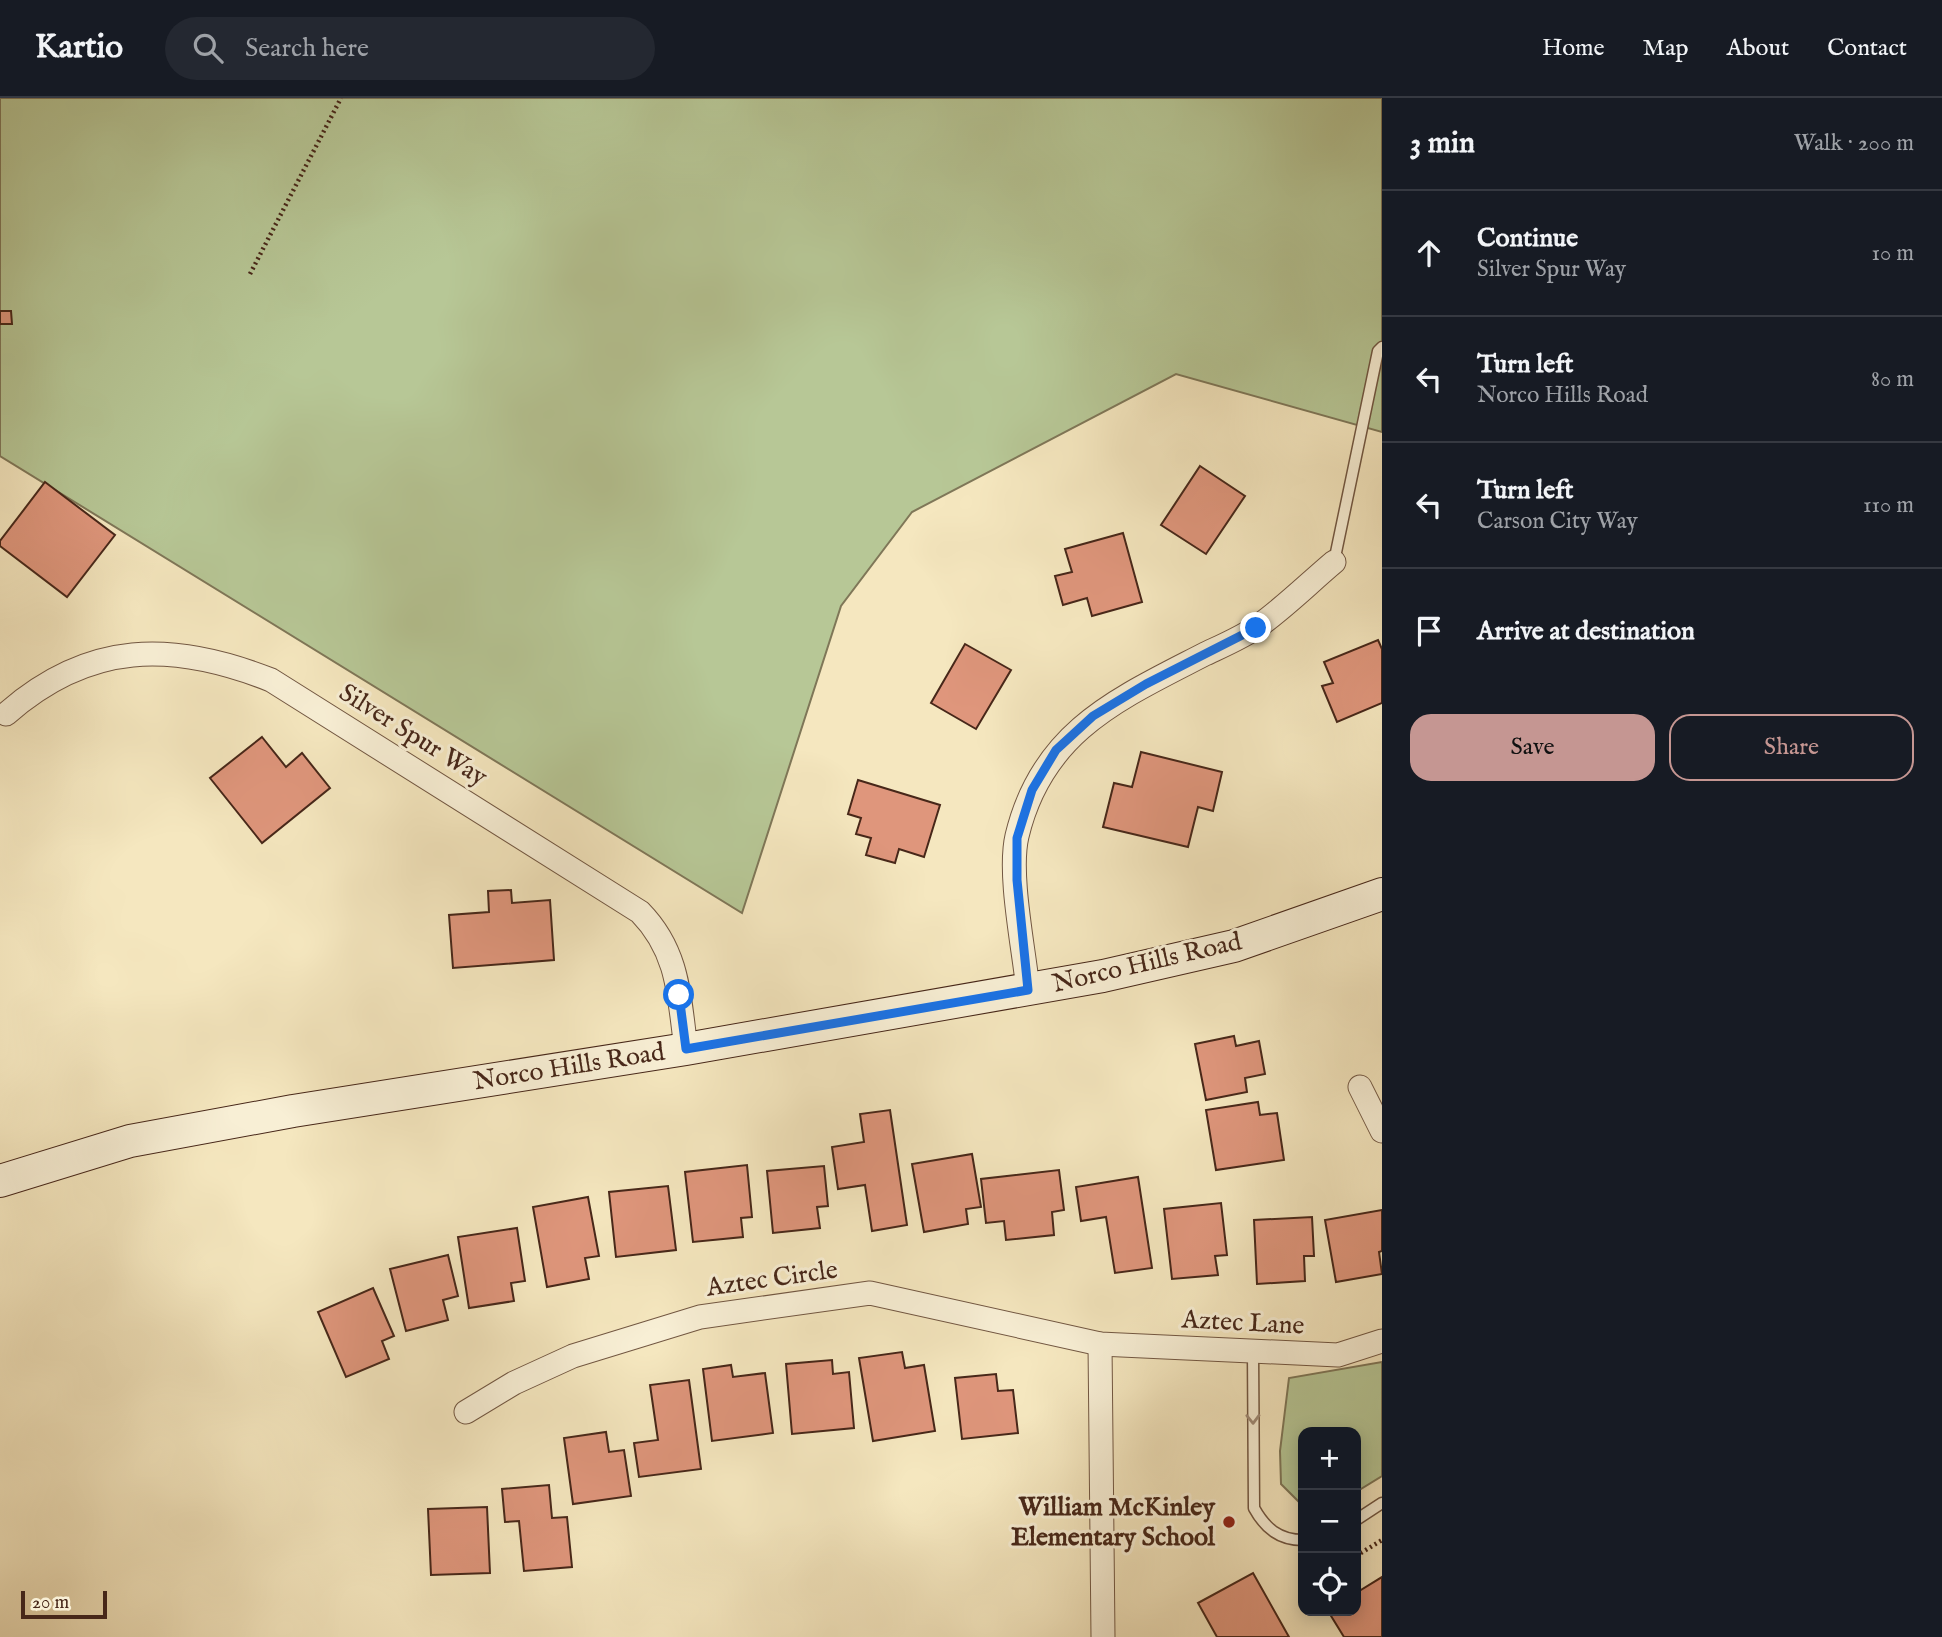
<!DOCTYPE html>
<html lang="en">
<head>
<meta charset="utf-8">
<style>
	body { margin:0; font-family:"IM FELL English",serif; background:#242831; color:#f1f3f6 }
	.controls { position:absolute; right:21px; bottom:21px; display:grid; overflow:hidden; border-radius:14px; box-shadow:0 4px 18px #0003 }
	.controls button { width:63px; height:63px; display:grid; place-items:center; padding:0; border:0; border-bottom:2px solid #363941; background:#171b24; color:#f1f3f6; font:35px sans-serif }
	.scale { position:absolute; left:21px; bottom:18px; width:86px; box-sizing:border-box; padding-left:7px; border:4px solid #472719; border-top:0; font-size:19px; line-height:24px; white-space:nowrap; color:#472719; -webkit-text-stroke:5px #f8efd5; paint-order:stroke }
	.stop { position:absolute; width:21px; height:21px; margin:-16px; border:5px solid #1a73e8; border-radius:50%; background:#fff }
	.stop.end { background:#1a73e8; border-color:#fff; box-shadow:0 2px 7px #0008 }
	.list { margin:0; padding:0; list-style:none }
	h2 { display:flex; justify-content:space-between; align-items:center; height:91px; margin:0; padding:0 28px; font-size:30px }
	h2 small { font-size:23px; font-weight:400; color:#9ea1a6 }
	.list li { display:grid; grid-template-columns:46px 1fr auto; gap:21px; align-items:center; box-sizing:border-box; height:126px; padding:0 28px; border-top:2px solid #363941 }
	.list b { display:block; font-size:26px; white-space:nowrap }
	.list p { margin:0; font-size:23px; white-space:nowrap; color:#9ea1a6 }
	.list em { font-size:23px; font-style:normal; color:#9ea1a6 }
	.actions { display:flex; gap:14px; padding:21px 28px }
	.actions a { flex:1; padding:16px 0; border:2px solid #c59692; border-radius:21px; text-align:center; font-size:24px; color:#c59692 }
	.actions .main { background:#c59692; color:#111 }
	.icon { flex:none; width:38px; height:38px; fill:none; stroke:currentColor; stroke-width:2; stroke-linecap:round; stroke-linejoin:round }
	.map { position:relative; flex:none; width:1382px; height:1539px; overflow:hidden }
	header { display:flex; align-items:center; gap:42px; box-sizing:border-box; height:98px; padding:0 35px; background:#171b24; border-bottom:2px solid #363941 }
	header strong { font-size:33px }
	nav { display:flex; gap:38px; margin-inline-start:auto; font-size:24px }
	.search { width:490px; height:63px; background:#242831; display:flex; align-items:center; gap:18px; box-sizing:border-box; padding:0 24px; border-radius:38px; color:#9ea1a6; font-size:26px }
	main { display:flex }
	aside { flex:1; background:#171b24 }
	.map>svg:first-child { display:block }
	.green { fill:#b7c796; stroke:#7f7758; stroke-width:2 }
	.building { fill:#df967c; stroke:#472719; stroke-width:2 }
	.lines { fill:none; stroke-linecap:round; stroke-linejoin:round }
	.lane-casing { stroke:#725742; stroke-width:13 }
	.street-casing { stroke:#725742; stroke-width:25 }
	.secondary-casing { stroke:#472719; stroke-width:34 }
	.path { stroke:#472719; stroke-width:4.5; stroke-dasharray:2 3.5; stroke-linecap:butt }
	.lane { stroke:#f8efd5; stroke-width:10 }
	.street { stroke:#f8efd5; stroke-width:23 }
	.secondary { stroke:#f8efd5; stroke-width:32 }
	.oneway { stroke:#a08b77 }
	.route { stroke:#1a73e8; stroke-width:9 }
	.poi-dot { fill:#8f2418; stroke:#f8efd5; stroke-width:2.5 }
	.labels { text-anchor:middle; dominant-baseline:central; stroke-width:6; stroke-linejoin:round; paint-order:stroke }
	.street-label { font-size:26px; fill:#472719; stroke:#f8efd5 }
	.poi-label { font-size:26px; font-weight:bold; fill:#472719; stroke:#f8efd5; text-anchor:end }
</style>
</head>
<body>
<header>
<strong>Kartio</strong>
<div class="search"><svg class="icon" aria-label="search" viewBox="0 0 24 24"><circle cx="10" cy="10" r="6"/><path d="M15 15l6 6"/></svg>Search here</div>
<nav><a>Home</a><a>Map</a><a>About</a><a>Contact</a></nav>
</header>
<main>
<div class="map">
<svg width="1382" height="1539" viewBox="0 0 1382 1539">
	<rect width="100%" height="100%" fill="#f5e7bf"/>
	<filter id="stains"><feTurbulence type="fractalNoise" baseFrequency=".00286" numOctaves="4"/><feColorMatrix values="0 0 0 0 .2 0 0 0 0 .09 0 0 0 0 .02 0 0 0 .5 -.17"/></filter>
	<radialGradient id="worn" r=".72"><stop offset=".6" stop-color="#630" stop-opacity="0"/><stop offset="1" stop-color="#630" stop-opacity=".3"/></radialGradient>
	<g class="green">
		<path d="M0,0H1382V334L1176,276L912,414L841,508L742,815L0,358Z"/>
		<path d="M1382,1264V1378L1356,1394V1334H1303V1408L1281,1386L1280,1353L1289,1280Z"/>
	</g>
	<g class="building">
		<path d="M0,213H11L12,226H0Z"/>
		<path d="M1200,368L1245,398L1206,456L1161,427Z"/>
		<path d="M45,384L115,437L67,499L0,448V443Z"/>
		<path d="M1123,435L1142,504L1092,518L1087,500L1063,507L1055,478L1072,474L1065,451Z"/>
		<path d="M1378,542L1382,551V605L1337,624L1322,588L1333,585L1324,564Z"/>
		<path d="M965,546L1011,572L976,631L931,605Z"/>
		<path d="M262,639L286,669L302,655L330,690L262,745L210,680Z"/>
		<path d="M1141,654L1222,674L1213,713L1198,709L1188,749L1103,729L1114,685L1132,689Z"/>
		<path d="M858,682L940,707L924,759L899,751L895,765L866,757L871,740L856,736L861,720L848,716Z"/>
		<path d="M511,792L512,805L550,802L554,862L453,870L449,817L489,814L488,793Z"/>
		<path d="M1234,938L1236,948L1259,943L1265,976L1245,980L1247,994L1206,1002L1195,946Z"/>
		<path d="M1258,1004L1260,1017L1277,1015L1284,1062L1216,1072L1206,1012Z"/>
		<path d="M890,1012L907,1127L872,1133L865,1087L838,1091L832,1049L864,1044L860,1016Z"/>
		<path d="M972,1056L981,1109L966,1111L968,1126L924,1134L912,1066Z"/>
		<path d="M747,1067L752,1119L741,1120L743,1139L693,1144L685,1074Z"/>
		<path d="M824,1068L828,1108L817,1109L820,1130L773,1135L767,1073Z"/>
		<path d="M1059,1072L1064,1112L1052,1114L1054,1137L1006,1142L1004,1123L986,1125L981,1081Z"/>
		<path d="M1138,1079L1152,1170L1115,1175L1106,1119L1081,1123L1076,1089Z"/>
		<path d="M668,1088L676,1152L616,1159L609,1094Z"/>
		<path d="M588,1099L599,1158L585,1160L589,1181L547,1189L533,1109Z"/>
		<path d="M1221,1105L1227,1157L1215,1158L1218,1177L1172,1181L1164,1111Z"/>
		<path d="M1382,1112V1153L1379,1154L1382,1176L1336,1184L1325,1122Z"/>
		<path d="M1312,1119L1314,1158H1304L1305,1183L1257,1186L1254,1122Z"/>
		<path d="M517,1130L525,1183L511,1185L514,1203L469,1210L458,1139Z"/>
		<path d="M448,1157L458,1198L443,1202L448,1222L406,1233L390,1171Z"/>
		<path d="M373,1190L394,1238L382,1243L389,1261L346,1279L318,1214Z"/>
		<path d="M902,1254L905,1270L924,1267L935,1333L873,1343L859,1260Z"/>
		<path d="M832,1262L833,1276L849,1274L854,1330L792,1336L786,1266Z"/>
		<path d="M731,1267L733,1279L765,1275L773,1335L712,1343L703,1271Z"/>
		<path d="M996,1276L998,1293L1013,1292L1018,1335L962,1341L955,1280Z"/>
		<path d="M689,1282L701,1371L639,1379L634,1345L658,1342L650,1287Z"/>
		<path d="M606,1334L609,1354L624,1352L631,1398L573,1406L564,1340Z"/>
		<path d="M549,1387L552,1420L567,1419L572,1469L524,1473L519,1423L505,1424L502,1391Z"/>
		<path d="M487,1409L490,1475L431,1477L428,1411Z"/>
		<path d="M1253,1475L1289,1539H1217L1198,1505Z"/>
		<path d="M1382,1479V1539H1344L1328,1513H1356V1495Z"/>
	</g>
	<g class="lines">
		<defs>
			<g id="lane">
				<path d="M1334,464L1378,253L1382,249"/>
				<path d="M1253,1253L1254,1410C1265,1430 1279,1442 1303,1442"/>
				<path d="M1356,1422L1382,1405"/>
			</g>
			<g id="street">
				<path d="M6,616C89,543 172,543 271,582L640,814C679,854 679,898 686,951"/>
				<path d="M1028,892C1024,851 1008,776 1017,738C1042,633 1118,601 1205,556C1222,548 1241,540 1257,529C1284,510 1309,485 1334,464"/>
				<path d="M1360,989L1382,1033"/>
				<path d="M1100,1246L1103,1539"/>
				<path d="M466,1314L514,1285L573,1258L700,1219L870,1195L1100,1246L1338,1257L1382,1243"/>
			</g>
			<path id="secondary" d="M0,1083L130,1043L293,1013L686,951L1103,878L1234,848L1382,796"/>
		</defs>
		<use href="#lane" class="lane-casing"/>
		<use href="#street" class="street-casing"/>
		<use href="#secondary" class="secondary-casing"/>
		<g class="path">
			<path d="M250,176L341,0"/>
			<path d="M1356,1458L1382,1442"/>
		</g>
		<use href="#lane" class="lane"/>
		<use href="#street" class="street"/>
		<use href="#secondary" class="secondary"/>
	</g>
	<defs><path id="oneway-chevron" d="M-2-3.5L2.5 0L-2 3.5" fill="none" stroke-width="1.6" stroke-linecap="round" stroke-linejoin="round" transform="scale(1.75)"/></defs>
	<use class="oneway" href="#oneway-chevron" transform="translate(1253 1321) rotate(89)"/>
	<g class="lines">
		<path class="route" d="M679,897L686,951L1028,892L1017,782V740L1032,692L1056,652L1093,618L1146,586L1256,530"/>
	</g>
	<circle class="poi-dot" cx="1229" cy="1424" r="7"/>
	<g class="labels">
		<g class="street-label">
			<text transform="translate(413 637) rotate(32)">Silver Spur Way</text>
			<text transform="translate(1147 865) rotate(-13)">Norco Hills Road</text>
			<text transform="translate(569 969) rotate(-9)">Norco Hills Road</text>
			<text transform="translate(772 1181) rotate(-8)">Aztec Circle</text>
			<text transform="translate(1243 1225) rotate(3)">Aztec Lane</text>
		</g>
		<g class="poi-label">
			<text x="1215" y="1409">William McKinley<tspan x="1215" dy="30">Elementary School</tspan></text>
		</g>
	</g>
	<rect width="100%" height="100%" filter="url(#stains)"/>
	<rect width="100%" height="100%" fill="url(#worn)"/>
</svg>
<div class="controls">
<button>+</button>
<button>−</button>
<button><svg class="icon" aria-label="locate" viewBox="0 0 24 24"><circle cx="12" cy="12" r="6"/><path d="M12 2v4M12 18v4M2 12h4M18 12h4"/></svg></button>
</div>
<div class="scale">20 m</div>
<div class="stop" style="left:679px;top:897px"></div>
<div class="stop end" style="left:1256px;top:530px"></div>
</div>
<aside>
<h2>3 min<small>Walk · 200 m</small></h2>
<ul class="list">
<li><svg class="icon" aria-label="ahead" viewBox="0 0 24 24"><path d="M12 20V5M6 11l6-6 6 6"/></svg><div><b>Continue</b><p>Silver Spur Way</p></div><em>10 m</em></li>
<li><svg class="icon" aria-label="left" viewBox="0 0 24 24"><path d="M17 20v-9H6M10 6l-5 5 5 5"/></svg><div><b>Turn left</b><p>Norco Hills Road</p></div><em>80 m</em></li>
<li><svg class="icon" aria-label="left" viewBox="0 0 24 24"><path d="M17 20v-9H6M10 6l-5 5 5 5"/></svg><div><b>Turn left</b><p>Carson City Way</p></div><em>110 m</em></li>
<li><svg class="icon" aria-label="arrive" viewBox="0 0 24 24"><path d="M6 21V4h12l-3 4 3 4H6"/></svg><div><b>Arrive at destination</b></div></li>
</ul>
<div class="actions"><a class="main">Save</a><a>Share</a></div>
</aside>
</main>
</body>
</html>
